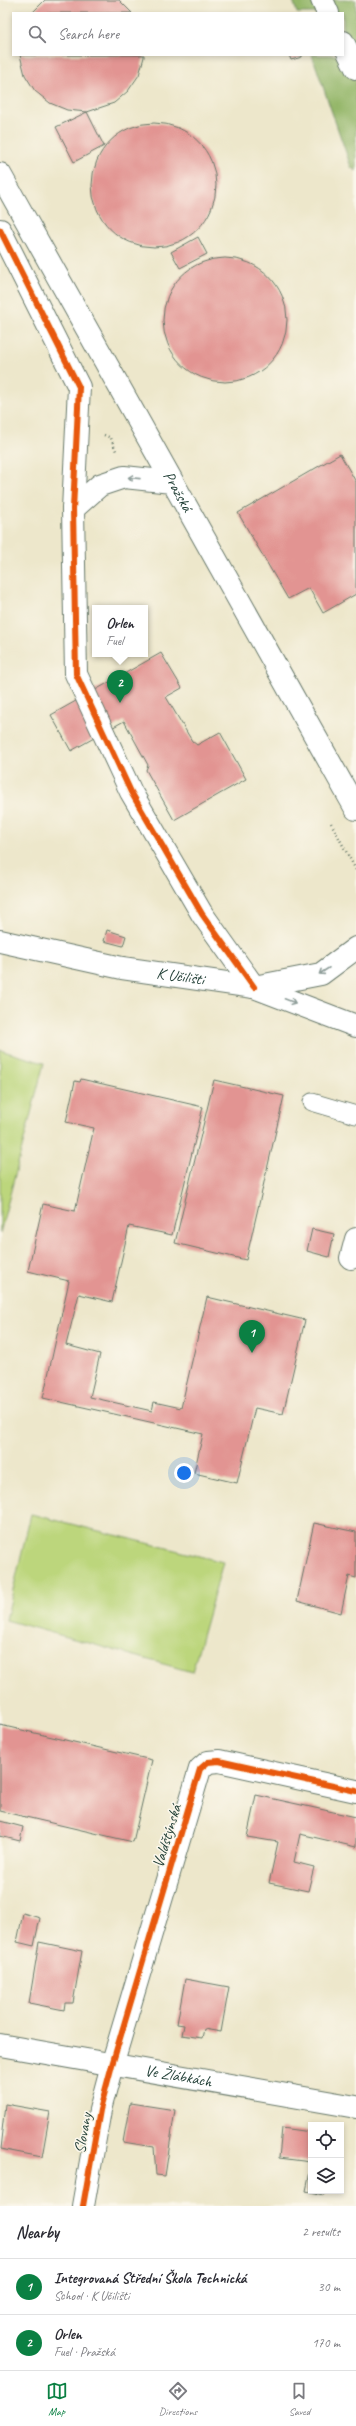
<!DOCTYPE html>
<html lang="en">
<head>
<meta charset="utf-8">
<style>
	body { margin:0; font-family:Caveat,sans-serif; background:#f7f7f7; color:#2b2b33 }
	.controls { position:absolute; right:12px; bottom:12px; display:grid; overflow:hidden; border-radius:0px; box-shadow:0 2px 6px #0003 }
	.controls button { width:36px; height:36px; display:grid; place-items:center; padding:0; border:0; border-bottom:1px solid #e1e1e2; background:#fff; color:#2b2b33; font:20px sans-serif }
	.you { position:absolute; left:184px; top:1473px; width:14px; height:14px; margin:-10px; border:3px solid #fff; border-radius:50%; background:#1a73e8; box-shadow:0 0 0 6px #1a73e833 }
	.badge { display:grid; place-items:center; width:26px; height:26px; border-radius:50%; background:#0b8043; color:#fff; font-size:13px; font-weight:700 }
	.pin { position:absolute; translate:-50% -33px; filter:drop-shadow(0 1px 2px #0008) }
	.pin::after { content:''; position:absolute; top:21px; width:14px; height:12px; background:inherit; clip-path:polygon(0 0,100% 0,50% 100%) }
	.popup { position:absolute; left:92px; top:605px; width:56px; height:52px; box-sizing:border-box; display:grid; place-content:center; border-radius:0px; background:#fff; filter:drop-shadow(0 1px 3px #0005); font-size:13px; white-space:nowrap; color:#7c7c81 }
	.popup b { font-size:15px; color:#2b2b33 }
	.popup::after { content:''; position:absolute; left:50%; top:100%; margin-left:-8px; border:8px solid transparent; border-top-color:#fff }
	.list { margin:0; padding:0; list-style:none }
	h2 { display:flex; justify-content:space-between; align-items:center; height:52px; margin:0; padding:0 16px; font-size:17px }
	h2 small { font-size:13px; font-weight:400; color:#7c7c81 }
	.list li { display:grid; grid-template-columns:26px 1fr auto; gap:12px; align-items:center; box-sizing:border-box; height:56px; padding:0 16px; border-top:1px solid #e1e1e2 }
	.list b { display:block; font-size:15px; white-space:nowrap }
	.list p { margin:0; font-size:13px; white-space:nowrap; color:#7c7c81 }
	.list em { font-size:13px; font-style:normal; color:#7c7c81 }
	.icon { flex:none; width:22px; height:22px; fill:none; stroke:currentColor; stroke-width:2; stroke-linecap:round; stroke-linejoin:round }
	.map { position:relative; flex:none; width:356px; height:2206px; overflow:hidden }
	.search { position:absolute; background:#fff; box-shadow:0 2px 6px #0003; left:12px; right:12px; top:12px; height:44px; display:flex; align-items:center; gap:10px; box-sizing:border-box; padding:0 14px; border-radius:0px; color:#7c7c81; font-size:15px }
	.sheet { height:164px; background:#fff }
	nav { display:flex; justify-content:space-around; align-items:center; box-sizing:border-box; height:56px; border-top:1px solid #e1e1e2; background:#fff; font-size:11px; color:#7c7c81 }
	nav a { display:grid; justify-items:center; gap:2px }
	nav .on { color:#0b8043 }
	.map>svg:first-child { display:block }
	.green { fill:#bcd67b; stroke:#6e8a58 }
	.forest { fill:#95b76b; stroke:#5a7a50 }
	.building { fill:#e29492 }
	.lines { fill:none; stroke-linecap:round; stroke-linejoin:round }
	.lane-casing { stroke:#677869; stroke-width:19 }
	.street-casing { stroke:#677869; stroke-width:24 }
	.primary-casing { stroke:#677869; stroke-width:24 }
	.path { stroke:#677869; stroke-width:2.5; stroke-dasharray:1 3; stroke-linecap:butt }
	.lane { stroke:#fff; stroke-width:17 }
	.street { stroke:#fff; stroke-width:22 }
	.primary { stroke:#fff; stroke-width:22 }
	.cycleway-casing { stroke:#fbf7ec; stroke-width:8 }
	.cycleway { stroke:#e8590c; stroke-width:6 }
	.oneway { stroke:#8f9e9a }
	.labels { text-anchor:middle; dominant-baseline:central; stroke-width:3; stroke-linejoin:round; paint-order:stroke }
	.street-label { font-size:16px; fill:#1f3d34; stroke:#fbf7ec }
</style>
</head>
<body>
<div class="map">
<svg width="356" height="2206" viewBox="0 0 356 2206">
	<rect width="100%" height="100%" fill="#fbf7ec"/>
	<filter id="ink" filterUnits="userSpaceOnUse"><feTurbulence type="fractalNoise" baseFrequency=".025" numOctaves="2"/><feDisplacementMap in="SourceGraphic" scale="8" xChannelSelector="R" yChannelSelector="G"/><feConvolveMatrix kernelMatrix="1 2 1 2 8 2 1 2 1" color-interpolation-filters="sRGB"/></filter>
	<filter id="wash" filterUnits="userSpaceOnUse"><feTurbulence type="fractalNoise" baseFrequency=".012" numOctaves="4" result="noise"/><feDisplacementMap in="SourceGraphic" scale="16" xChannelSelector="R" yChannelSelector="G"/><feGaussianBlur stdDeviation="0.9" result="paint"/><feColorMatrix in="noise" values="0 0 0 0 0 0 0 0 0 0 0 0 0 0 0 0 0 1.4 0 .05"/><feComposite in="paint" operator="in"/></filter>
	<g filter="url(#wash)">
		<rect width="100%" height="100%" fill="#ede7cb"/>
		<g class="green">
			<path d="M0,1050L44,1063L0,1233Z"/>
			<path d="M31,1514L223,1562L192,1672L6,1620Z"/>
		</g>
		<path class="forest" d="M293,0H356V171L351,167L312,55H343V13H297Z"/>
		<g id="blocks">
			<g class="building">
				<path d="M45,0H119L132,13H32Z"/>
				<path d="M20,55H144V57L139,75L128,91L114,103L87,112L67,110L50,103L35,91L25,75Z"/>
				<path d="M289,55H302V57L291,60Z"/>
				<path d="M87,112L104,146L74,162L56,127Z"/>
				<circle cx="154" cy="185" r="62"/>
				<path d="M198,237L207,254L180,268L171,252Z"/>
				<circle cx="225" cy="320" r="62"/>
				<path d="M340,454L356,482V594L323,613L309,588L288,599L238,513Z"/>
				<path d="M161,653L182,688L166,697L192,741L197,745L220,732L246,779L174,820L146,770L148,765L124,721L71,751L51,715Z"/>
				<path d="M107,930L126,936L123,946L104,941Z"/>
				<path d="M81,1079L203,1107L172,1235L129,1226L112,1302L79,1294L66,1345L100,1354L90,1397L152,1411L154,1402L181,1408L207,1297L305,1320L283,1414L255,1408L237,1483L194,1473L203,1434L43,1398L69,1281L28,1271L43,1204L75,1211L94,1128L66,1122L75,1081L80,1082Z"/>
				<path d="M214,1080L284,1096L246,1260L175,1243Z"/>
				<path d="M312,1229L334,1234L329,1257L307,1251Z"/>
				<path d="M314,1523L356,1532V1578L349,1576L341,1613L297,1601Z"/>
				<path d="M0,1725L152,1760L133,1842L0,1811Z"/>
				<path d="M256,1795L356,1817V1847L300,1834L294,1862L314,1867L308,1891L269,1883L278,1842L247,1837Z"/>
				<path d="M0,1821L23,1827L20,1841L0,1836Z"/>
				<path d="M23,1913L40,1918L34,1946L17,1942Z"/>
				<path d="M39,1942L82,1951L73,2003H65L64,2010L29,2003Z"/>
				<path d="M185,1979L229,1987L221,2032L204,2029L202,2038L182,2035L184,2025L177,2024Z"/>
				<path d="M130,2103L175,2110L165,2176L156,2175L154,2147L123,2142Z"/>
				<path d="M5,2104L50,2112L42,2157L0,2149Z"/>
				<path d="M282,2128L311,2132V2162L279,2158Z"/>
				<path d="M310,2172L311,2191H325L324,2195L306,2191Z"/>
			</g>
		</g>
	</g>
	<g filter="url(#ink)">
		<use href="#blocks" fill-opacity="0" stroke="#677869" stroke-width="1"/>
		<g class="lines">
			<defs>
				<path id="lane" d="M312,1102L356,1115"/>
				<g id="street">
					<path d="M322,0L328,13"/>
					<path d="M343,42L356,68"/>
					<path d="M0,230L79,387L73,509L76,674L131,792L202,914L254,987"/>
					<path d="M73,509L100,485L124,477L172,482"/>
					<path id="s1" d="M0,941L122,968L254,987L356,1026"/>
					<path d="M254,987L321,974L356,948"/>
					<path d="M351,1258L356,1239"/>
					<path id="s2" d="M0,2045L356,2107"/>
					<path d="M83,2206L100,2110L112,2065L200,1769L208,1762L219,1761L356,1791"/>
				</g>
				<g id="primary">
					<path id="s3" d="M0,174L356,809"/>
				</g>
			</defs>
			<use href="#lane" class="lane-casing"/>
			<use href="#street" class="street-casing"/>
			<use href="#primary" class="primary-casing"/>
			<g class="path">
				<path d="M104,435L111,438L116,451"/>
				<path d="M331,823L356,870"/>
			</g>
			<use href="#lane" class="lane"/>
			<use href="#street" class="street"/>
			<use href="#primary" class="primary"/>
			<defs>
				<g id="cycleway">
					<path d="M0,230L79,387L73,509L76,674L131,792L202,914L254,987"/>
					<path d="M83,2206L100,2110L112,2065L200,1769L208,1762L219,1761L356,1791"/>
				</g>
			</defs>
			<use href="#cycleway" class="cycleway-casing"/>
			<use href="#cycleway" class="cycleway"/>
		</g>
		<defs><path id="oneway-shaft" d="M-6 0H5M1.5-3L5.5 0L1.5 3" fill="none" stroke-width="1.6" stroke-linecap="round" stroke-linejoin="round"/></defs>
		<g class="oneway">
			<use href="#oneway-shaft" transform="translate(134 478) rotate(-174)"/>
			<use href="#oneway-shaft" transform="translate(324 971) rotate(147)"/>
			<use href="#oneway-shaft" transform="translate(290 1001) rotate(21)"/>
		</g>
	</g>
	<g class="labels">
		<g class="street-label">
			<text stroke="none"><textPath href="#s3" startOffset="364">Pražská</textPath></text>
			<text stroke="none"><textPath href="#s1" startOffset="184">K Učilišti</textPath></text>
			<text transform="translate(167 1836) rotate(-73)">Valdštýnská</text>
			<text stroke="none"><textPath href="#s2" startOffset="181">Ve Žlábkách</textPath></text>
			<text transform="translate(83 2133) rotate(-80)">Slovany</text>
		</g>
	</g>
</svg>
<div class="controls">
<button><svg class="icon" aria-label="locate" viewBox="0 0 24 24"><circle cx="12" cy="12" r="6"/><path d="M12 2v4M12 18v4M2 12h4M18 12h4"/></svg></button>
<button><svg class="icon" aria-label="layers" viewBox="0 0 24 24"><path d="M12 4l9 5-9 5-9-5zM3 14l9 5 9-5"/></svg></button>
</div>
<div class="you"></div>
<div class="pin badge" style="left:252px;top:1353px">1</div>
<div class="pin badge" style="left:120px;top:703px">2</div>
<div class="popup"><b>Orlen</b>Fuel</div>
<div class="search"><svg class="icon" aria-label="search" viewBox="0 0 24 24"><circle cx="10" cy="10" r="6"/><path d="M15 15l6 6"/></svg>Search here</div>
</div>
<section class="sheet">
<h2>Nearby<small>2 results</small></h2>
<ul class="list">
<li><span class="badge">1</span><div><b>Integrovaná Střední Škola Technická</b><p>School · K Učilišti</p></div><em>30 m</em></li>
<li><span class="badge">2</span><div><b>Orlen</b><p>Fuel · Pražská</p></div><em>170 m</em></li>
</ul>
</section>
<nav>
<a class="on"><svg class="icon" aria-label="map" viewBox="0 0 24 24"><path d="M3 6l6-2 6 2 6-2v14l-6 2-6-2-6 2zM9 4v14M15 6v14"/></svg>Map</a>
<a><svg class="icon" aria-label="directions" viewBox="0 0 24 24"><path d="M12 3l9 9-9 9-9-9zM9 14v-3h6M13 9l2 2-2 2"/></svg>Directions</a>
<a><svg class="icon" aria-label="saved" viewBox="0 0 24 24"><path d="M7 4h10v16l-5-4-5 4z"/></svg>Saved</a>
</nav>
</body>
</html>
